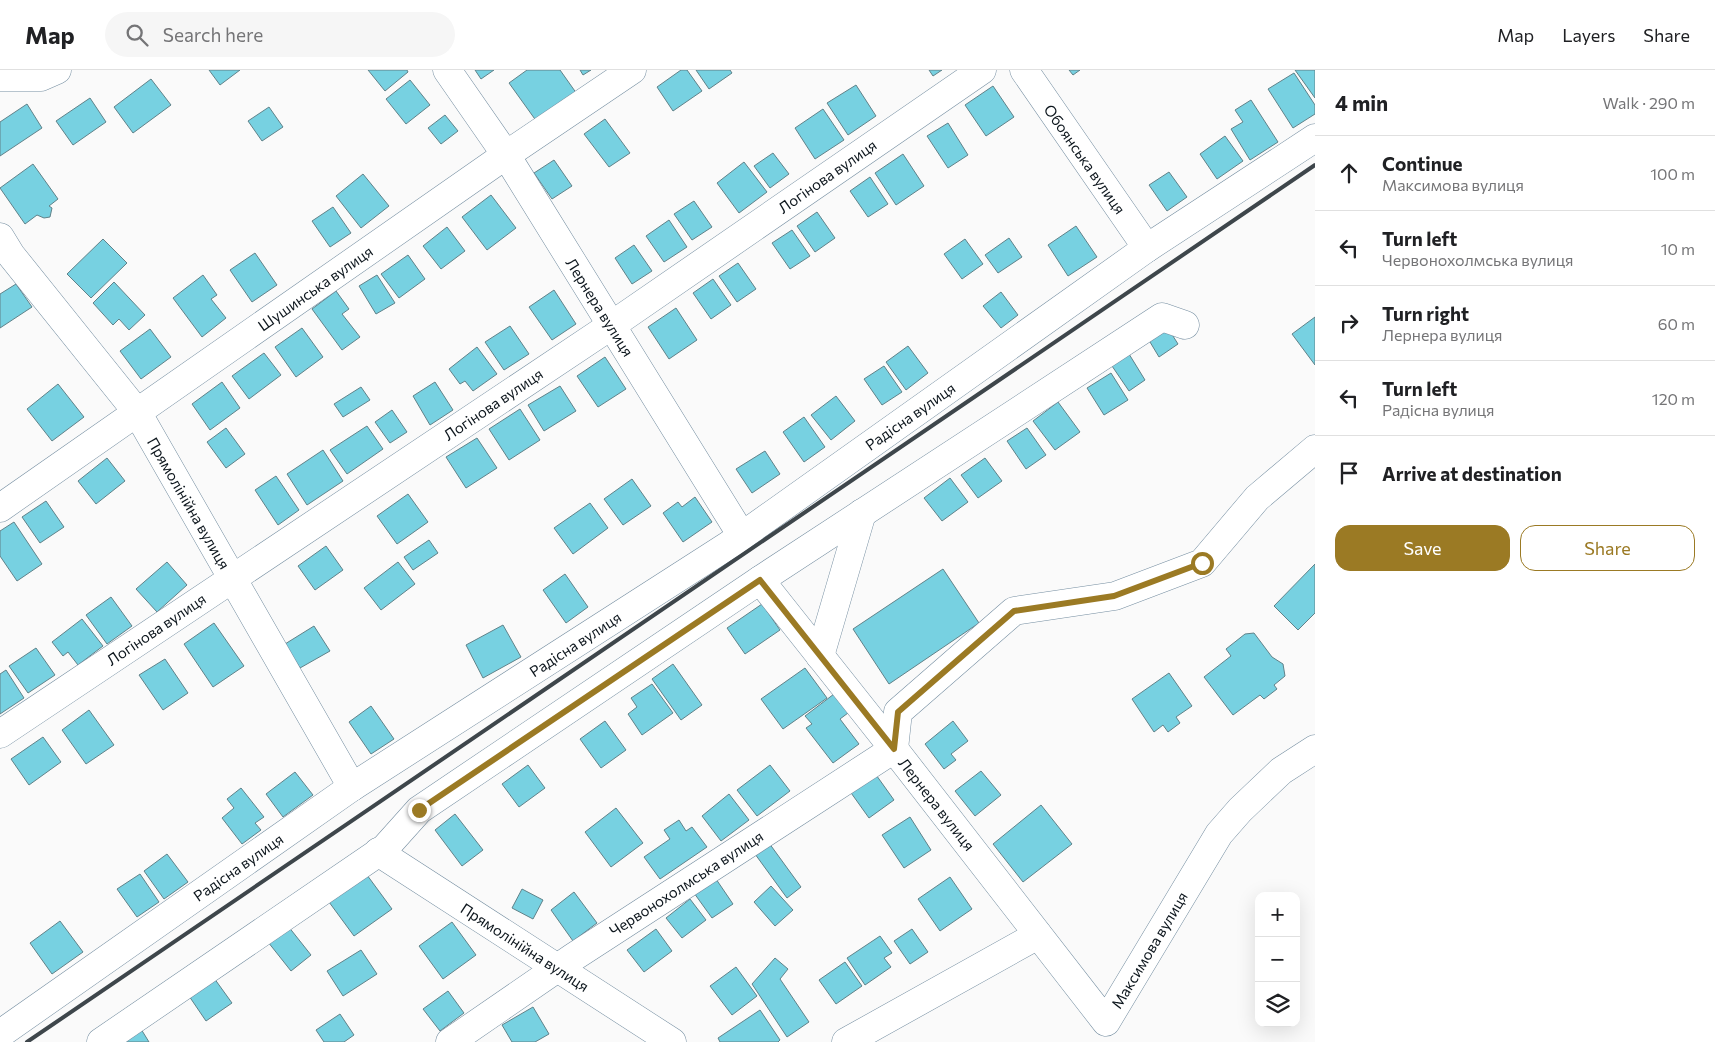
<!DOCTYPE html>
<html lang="en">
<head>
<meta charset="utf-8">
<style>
	body { margin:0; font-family:Commissioner,sans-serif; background:#f6f6f6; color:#202124 }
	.controls { position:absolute; right:15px; bottom:15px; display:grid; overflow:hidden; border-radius:10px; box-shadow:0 5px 20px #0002 }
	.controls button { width:45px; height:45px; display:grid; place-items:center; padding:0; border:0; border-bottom:1px solid #e0e0e0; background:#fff; color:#202124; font:25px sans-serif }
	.stop { position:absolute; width:15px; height:15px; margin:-11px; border:4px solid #9b7a24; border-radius:50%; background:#fff }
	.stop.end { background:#9b7a24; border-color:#fff; box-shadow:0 1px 5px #0008 }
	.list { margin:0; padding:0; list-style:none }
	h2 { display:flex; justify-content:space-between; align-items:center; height:65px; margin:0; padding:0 20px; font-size:21px }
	h2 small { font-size:16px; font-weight:400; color:#757577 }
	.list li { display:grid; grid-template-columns:32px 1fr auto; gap:15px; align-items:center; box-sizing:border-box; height:75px; padding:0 20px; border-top:1px solid #e0e0e0 }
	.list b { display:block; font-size:19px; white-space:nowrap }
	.list p { margin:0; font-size:16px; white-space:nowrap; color:#757577 }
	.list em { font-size:16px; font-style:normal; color:#757577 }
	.actions { display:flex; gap:10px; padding:15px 20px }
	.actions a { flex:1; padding:11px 0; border:1px solid #9b7a24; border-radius:15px; text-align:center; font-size:18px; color:#9b7a24 }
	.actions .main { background:#9b7a24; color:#fff }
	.icon { flex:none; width:28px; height:28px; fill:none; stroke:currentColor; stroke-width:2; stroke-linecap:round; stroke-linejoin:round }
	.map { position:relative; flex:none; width:1315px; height:972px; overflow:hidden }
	header { display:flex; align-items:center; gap:30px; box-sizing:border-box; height:70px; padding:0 25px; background:#fff; border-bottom:1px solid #e0e0e0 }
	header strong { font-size:24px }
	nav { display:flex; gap:28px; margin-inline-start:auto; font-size:18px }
	.search { width:350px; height:45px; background:#f6f6f6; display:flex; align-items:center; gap:12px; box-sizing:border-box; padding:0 18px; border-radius:28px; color:#757577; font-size:19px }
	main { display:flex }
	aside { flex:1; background:#fff }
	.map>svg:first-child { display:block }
	.building { fill:#77d1e1; stroke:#608289 }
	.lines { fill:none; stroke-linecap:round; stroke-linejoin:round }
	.minor-casing { stroke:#758ea1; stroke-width:29 }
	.minor { stroke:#fff; stroke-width:28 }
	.rail { stroke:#3e464b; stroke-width:4 }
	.route { stroke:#9b7a24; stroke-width:6 }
	.labels { text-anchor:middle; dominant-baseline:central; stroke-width:4; stroke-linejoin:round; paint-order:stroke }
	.street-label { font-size:15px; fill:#0d161d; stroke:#fff }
</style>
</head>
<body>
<header>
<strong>Map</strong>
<div class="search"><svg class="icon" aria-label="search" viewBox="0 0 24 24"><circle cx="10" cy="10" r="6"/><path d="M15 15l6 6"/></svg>Search here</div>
<nav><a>Map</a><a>Layers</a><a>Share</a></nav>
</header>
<main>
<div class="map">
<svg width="1315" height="972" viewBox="0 0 1315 972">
	<rect width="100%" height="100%" fill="#fafafa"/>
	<g class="building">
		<path d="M209,0H240L220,15Z"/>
		<path d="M368,0H407L408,2L385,21Z"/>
		<path d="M475,0H494L481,9Z"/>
		<path d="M527,0H560L577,24L537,52L509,13Z"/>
		<path d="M580,0H591L583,5Z"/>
		<path d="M681,0H687L702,21L673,41L657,17Z"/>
		<path d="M696,0H730L732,3L709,19Z"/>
		<path d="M929,0H942L933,6Z"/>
		<path d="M1069,0H1080L1073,5Z"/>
		<path d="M1295,0H1315V28Z"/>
		<path d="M1294,3L1315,35V44L1293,58L1268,19Z"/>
		<path d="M151,9L171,35L133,63L114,37Z"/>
		<path d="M410,10L430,35L406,54L386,29Z"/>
		<path d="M856,15L876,46L848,65L827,33Z"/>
		<path d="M993,16L1014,47L986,66L965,35Z"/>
		<path d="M90,28L106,52L73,75L56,51Z"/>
		<path d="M1251,30L1278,72L1250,90L1231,59L1243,52L1235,40Z"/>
		<path d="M27,34L42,58L0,86V52Z"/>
		<path d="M269,37L283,57L262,71L248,51Z"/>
		<path d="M823,39L844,70L815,89L795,58Z"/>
		<path d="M445,45L458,61L441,74L428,58Z"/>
		<path d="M605,49L630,83L609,97L584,64Z"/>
		<path d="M948,53L968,85L948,98L927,66Z"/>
		<path d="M1225,66L1243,91L1217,109L1200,84Z"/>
		<path d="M773,83L789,104L770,118L754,96Z"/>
		<path d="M903,84L924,116L896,135L875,103Z"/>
		<path d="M554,90L572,116L552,129L534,103Z"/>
		<path d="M744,92L767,122L739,143L717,113Z"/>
		<path d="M33,94L58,129L49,136L52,138L50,147L44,148L37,145L25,154L0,118Z"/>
		<path d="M1169,102L1187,127L1167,141L1149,115Z"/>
		<path d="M363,104L389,136L361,158L336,126Z"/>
		<path d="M870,107L888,134L868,147L850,121Z"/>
		<path d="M491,125L516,158L487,180L462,147Z"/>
		<path d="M694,131L712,157L692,170L674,144Z"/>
		<path d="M333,137L351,163L330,177L312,151Z"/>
		<path d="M817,142L835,168L815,182L797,156Z"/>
		<path d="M669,150L687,177L664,192L646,166Z"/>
		<path d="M1076,156L1097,187L1068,206L1048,175Z"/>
		<path d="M447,157L465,181L441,199L423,176Z"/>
		<path d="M792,160L810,186L790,199L772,173Z"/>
		<path d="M1009,168L1022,187L998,203L985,185Z"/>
		<path d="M103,169L127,193L91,228L67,204Z"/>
		<path d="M965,169L983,194L962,209L944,184Z"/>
		<path d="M634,175L652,201L632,214L615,188Z"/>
		<path d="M255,183L277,215L252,232L230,200Z"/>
		<path d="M408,185L425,209L399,228L381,204Z"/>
		<path d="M738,193L756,219L737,232L719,206Z"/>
		<path d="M203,205L217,225L211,229L226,248L202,267L173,228Z"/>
		<path d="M377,205L395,233L376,244L359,216Z"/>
		<path d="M713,209L731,235L711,249L693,223Z"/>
		<path d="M114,212L145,245L129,260L119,249L113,255L93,233Z"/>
		<path d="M16,214L32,237L0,258V224Z"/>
		<path d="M554,220L576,254L552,270L529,237Z"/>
		<path d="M336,221L349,239L342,244L360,267L342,280L312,239Z"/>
		<path d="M1001,222L1018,245L1001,258L983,236Z"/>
		<path d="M676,238L697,270L669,289L648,257Z"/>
		<path d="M1315,247V295L1292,264Z"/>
		<path d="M1166,255L1178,274L1159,287L1147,267Z"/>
		<path d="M510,256L529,284L504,300L485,272Z"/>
		<path d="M302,258L323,287L296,307L275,277Z"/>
		<path d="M150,259L171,287L141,309L120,281Z"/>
		<path d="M908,276L928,303L906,320L886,292Z"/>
		<path d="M477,277L497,304L473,321L465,311L460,314L449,299Z"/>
		<path d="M264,283L281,305L249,329L232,306Z"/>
		<path d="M1129,284L1145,310L1129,321L1112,296Z"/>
		<path d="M605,287L626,319L598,337L577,306Z"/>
		<path d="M884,296L902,322L882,335L864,309Z"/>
		<path d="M1111,303L1128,330L1104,345L1087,318Z"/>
		<path d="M222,312L240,338L210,360L192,334Z"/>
		<path d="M435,312L453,340L430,355L413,326Z"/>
		<path d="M58,314L84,347L52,371L27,339Z"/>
		<path d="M560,316L576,341L544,361L528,335Z"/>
		<path d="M361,317L370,330L343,347L334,334Z"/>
		<path d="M836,326L855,351L831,370L811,345Z"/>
		<path d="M1058,332L1080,362L1055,380L1033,351Z"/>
		<path d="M520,339L540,370L509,390L489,359Z"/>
		<path d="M392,340L407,362L390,373L375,352Z"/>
		<path d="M804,347L825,377L804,392L783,362Z"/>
		<path d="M367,356L383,379L347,404L330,380Z"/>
		<path d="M226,358L245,384L226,398L207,372Z"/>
		<path d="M1027,358L1046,385L1026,399L1007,371Z"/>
		<path d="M477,368L497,398L466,418L446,387Z"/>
		<path d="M323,380L343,411L307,435L287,404Z"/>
		<path d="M765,381L780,404L752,423L736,399Z"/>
		<path d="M107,388L125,411L96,434L78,411Z"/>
		<path d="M985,388L1002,411L978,428L961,405Z"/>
		<path d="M276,406L299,440L278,455L255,420Z"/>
		<path d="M950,408L968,432L942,451L924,428Z"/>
		<path d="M632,409L651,436L623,455L604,429Z"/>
		<path d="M408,424L428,452L397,474L377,446Z"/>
		<path d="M695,427L712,452L683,472L663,443L678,432L682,437Z"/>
		<path d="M46,431L64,457L40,473L22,447Z"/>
		<path d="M590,433L608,458L573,484L554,458Z"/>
		<path d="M14,452L42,494L17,511L0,486V461Z"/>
		<path d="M429,470L438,483L413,500L404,487Z"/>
		<path d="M326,476L343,500L315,520L298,496Z"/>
		<path d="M167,492L187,515L157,542L136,519Z"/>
		<path d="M398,492L415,514L381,540L364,518Z"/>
		<path d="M1315,494V543L1298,560L1274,536Z"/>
		<path d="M943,499L979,553L889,614L853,559Z"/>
		<path d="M565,504L588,537L566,553L543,520Z"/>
		<path d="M111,527L132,556L107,574L86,545Z"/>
		<path d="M762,534L780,560L745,584L727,558Z"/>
		<path d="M82,549L103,576L78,595L68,582L63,586L52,572Z"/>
		<path d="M214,553L244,596L213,617L184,574Z"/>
		<path d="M503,555L521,587L483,608L466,575Z"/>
		<path d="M314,556L330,581L300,598L285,574Z"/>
		<path d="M1254,563L1272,587L1283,594L1285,606L1274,615L1277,619L1264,629L1260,625L1233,645L1204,607L1231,586L1226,579L1245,564Z"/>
		<path d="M36,578L55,605L28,623L9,596Z"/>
		<path d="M165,589L188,623L163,640L139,605Z"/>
		<path d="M673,594L702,635L681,650L652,609Z"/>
		<path d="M805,598L827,628L783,659L761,629Z"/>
		<path d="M6,600L24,628L0,644V604Z"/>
		<path d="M1169,603L1192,636L1176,647L1180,653L1168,662L1163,655L1154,662L1132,629Z"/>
		<path d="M652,614L673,643L642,665L628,644L637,637L631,628Z"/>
		<path d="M834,624L848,643L840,649L859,674L833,693L806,658L812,654L805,646Z"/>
		<path d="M371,636L394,669L371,684L349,652Z"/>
		<path d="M89,640L114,675L86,694L62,660Z"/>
		<path d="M605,651L626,680L601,698L580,669Z"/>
		<path d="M953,651L968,671L951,684L956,690L944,699L925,674Z"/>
		<path d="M43,667L61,692L29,715L11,689Z"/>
		<path d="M528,695L545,718L519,737L502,714Z"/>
		<path d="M770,695L790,721L757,746L737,720Z"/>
		<path d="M981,701L1001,725L975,746L955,721Z"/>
		<path d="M295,702L313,725L283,747L266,724Z"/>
		<path d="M874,702L894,730L869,748L849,720Z"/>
		<path d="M241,718L264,747L255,753L261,760L242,774L222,748L234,738L227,729Z"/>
		<path d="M729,724L749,750L721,771L702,746Z"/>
		<path d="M1041,735L1072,774L1023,812L993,774Z"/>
		<path d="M616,738L643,773L611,797L585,762Z"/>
		<path d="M455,744L483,780L462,796L435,760Z"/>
		<path d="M910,747L931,780L904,798L882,765Z"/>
		<path d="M679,750L686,761L692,757L707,777L660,809L644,787L670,769L664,760Z"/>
		<path d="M769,773L801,817L787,828L755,784Z"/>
		<path d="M167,784L188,812L164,829L144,801Z"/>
		<path d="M140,804L159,832L137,847L117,819Z"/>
		<path d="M367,805L392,839L354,866L329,832Z"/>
		<path d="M950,807L972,839L940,861L918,829Z"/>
		<path d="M716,809L733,834L712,848L694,823Z"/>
		<path d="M771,816L793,840L775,856L754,832Z"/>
		<path d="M522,819L543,830L533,849L512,838Z"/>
		<path d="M574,822L597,853L573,871L551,840Z"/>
		<path d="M690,829L706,850L682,868L666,848Z"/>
		<path d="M60,851L83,882L52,904L30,873Z"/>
		<path d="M452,852L476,885L443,909L419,876Z"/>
		<path d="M288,856L311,885L291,901L268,872Z"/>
		<path d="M656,859L672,881L644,902L627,880Z"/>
		<path d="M912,859L928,882L910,894L894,871Z"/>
		<path d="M880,866L892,883L884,888L891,897L865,915L847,888Z"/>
		<path d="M361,880L377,904L343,926L327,901Z"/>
		<path d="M775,888L788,899L780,909L809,952L787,967L752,914Z"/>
		<path d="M845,892L862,916L836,934L819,910Z"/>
		<path d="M736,897L757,926L732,945L710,916Z"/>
		<path d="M214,908L232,933L206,951L189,926Z"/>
		<path d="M448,921L464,943L440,961L423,939Z"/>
		<path d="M533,937L549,964L535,972H512L502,955Z"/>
		<path d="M760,940L780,970L778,972H720L718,968Z"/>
		<path d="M340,944L354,965L344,972H324L316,960Z"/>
		<path d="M141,959L149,972H121Z"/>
	</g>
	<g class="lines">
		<defs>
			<g id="minor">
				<path d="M447,0L506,85L742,466L732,473"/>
				<path d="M1024,0L1147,178"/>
				<path d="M0,7H41L57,0"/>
				<path d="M0,167L11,185L137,342L352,717"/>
				<path d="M0,438L506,85L632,0"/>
				<path d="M760,510L894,679L1106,952L1219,764L1240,740L1281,701L1315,679"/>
				<path d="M820,586L862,443"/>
				<path d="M0,664L612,255L982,0"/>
				<path d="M378,782L672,972"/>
				<path d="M0,964L352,717L732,473L1147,178L1315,68"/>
				<path d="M101,972L385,778L419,740L760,510L1162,247L1185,255"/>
				<path d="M450,972L572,888L894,679L898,642L1014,541L1115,526L1202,493L1257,428L1315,379"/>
				<path d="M846,972L1038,865"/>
			</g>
		</defs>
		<use href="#minor" class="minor-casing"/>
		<use href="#minor" class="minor"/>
		<path class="rail" d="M27,972L1315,95"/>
	</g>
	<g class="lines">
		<path class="route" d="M419,740L760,510L894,679L898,642L1014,541L1114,526L1202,493"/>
	</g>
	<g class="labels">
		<g class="street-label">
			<text transform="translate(1085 89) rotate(55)">Обоянська вулиця</text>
			<text transform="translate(827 106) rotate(-35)">Логінова вулиця</text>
			<text transform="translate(315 218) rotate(-35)">Шушинська вулиця</text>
			<text transform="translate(600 237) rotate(58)">Лернера вулиця</text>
			<text transform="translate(493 334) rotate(-34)">Логінова вулиця</text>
			<text transform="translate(910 346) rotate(-35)">Радісна вулиця</text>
			<text transform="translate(189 433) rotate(60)">Прямолінійна вулиця</text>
			<text transform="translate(156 559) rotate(-34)">Логінова вулиця</text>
			<text transform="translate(575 574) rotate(-33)">Радісна вулиця</text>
			<text transform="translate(937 734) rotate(52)">Лернера вулиця</text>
			<text transform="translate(238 797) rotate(-35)">Радісна вулиця</text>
			<text transform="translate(686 813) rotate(-33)">Червонохолмська вулиця</text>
			<text transform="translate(525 877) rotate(33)">Прямолінійна вулиця</text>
			<text transform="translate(1149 880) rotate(-59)">Максимова вулиця</text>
		</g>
	</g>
</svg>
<div class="controls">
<button>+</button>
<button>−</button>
<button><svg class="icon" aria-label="layers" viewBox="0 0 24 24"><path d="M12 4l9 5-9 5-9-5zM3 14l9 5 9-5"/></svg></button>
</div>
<div class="stop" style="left:1202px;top:493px"></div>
<div class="stop end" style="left:419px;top:740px"></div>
</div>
<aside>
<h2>4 min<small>Walk · 290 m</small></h2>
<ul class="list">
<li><svg class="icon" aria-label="ahead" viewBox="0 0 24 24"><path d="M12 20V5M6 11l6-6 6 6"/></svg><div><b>Continue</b><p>Максимова вулиця</p></div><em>100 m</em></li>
<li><svg class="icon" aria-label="left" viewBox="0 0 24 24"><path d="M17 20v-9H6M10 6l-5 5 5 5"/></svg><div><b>Turn left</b><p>Червонохолмська вулиця</p></div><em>10 m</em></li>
<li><svg class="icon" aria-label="right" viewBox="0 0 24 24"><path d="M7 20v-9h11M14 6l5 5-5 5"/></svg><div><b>Turn right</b><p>Лернера вулиця</p></div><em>60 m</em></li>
<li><svg class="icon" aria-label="left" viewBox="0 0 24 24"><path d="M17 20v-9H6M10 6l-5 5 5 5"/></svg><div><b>Turn left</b><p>Радісна вулиця</p></div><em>120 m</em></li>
<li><svg class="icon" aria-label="arrive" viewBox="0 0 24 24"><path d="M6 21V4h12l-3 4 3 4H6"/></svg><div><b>Arrive at destination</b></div></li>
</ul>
<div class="actions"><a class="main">Save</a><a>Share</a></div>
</aside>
</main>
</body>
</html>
